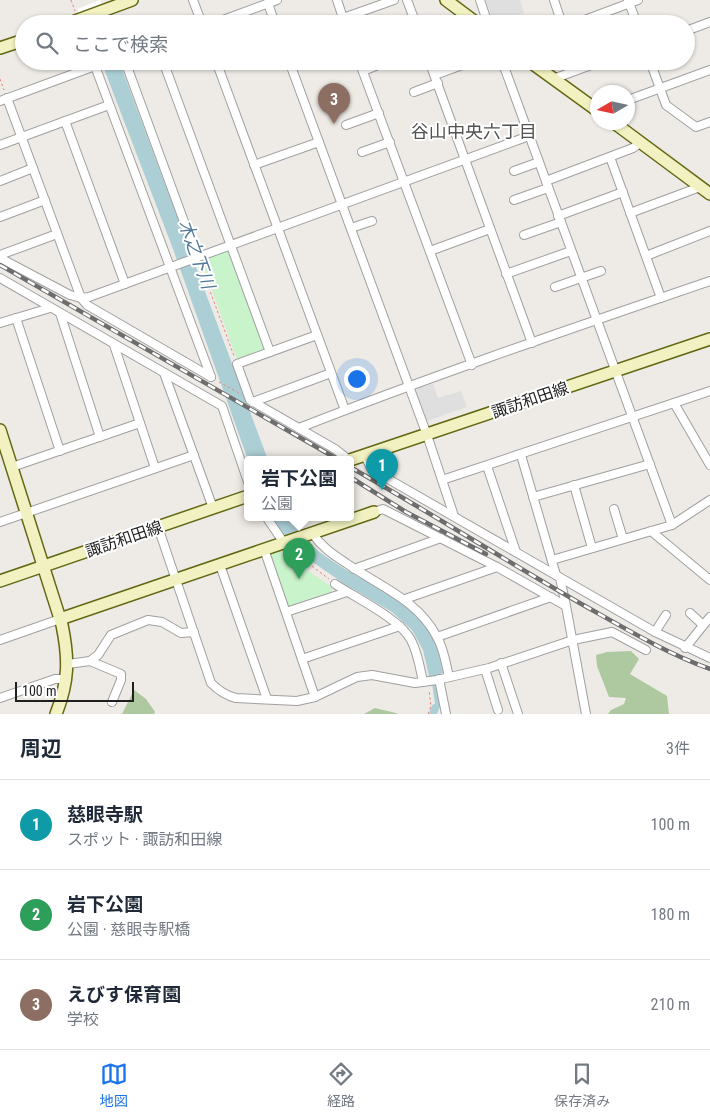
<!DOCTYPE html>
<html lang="ja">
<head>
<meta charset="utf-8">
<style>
	body { margin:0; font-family:"Roboto Condensed","Noto Sans JP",sans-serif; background:#f2f2f3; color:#1f2937 }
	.compass { position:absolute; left:590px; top:85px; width:45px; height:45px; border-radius:50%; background:#fff; box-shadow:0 1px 4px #0004; rotate:261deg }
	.scale { position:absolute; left:15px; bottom:12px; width:119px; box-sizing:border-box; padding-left:5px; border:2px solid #1f1f1f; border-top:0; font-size:14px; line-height:18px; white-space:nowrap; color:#1f1f1f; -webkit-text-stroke:4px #fff; paint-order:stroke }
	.you { position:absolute; left:356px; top:378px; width:18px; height:18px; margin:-12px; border:4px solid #fff; border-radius:50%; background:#1a73e8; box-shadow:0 0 0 8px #1a73e833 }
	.badge { display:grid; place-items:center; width:32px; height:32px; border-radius:50%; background:#1a73e8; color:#fff; font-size:16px; font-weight:700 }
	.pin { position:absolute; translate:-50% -41px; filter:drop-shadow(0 1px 2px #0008) }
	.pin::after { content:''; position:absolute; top:26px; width:18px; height:15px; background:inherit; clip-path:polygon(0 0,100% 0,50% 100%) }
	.popup { position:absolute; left:244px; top:456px; width:110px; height:65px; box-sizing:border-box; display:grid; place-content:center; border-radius:5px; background:#fff; filter:drop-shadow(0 1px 4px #0005); font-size:16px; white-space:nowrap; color:#747a83 }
	.popup b { font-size:19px; color:#1f2937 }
	.popup::after { content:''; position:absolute; left:50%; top:100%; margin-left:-10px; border:10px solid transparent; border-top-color:#fff }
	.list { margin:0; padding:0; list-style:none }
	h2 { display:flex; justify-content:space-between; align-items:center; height:65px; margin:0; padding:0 20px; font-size:21px }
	h2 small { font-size:16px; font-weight:400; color:#747a83 }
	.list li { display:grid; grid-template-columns:32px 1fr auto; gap:15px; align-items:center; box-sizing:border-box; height:90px; padding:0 20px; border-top:1px solid #e0e1e3 }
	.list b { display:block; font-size:19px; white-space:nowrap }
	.list p { margin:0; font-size:16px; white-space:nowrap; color:#747a83 }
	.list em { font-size:16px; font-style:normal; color:#747a83 }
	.icon { flex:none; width:28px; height:28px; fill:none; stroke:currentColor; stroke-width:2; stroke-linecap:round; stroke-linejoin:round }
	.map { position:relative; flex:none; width:710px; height:714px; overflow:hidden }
	.search { position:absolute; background:#fff; box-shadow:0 1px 4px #0004; left:15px; right:15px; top:15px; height:55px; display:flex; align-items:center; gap:12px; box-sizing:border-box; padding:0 18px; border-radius:28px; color:#747a83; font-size:19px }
	.sheet { height:335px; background:#fff }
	nav { display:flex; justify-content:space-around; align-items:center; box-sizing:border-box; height:70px; border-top:1px solid #e0e1e3; background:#fff; font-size:14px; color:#747a83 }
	nav a { display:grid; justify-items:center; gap:2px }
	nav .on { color:#1a73e8 }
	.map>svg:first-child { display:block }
	.forest { fill:#aec8a0 }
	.park { fill:#c9f3ca }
	.parking { fill:#dfdfdf }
	.water { fill:#accfd6 }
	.pier { fill:#fff }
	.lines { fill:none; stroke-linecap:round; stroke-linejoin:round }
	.street-casing { stroke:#a0a0a0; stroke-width:10 }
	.secondary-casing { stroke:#636813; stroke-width:14 }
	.path { stroke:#e8837d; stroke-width:1; stroke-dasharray:2.5 2.5; stroke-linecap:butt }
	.street { stroke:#fff; stroke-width:8 }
	.secondary { stroke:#f1f1c1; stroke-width:11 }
	.rail-casing { stroke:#6d6d6d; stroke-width:4.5 }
	.rail { stroke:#fff; stroke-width:2.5; stroke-dasharray:8; stroke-linecap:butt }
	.labels { text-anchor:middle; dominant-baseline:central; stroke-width:4; stroke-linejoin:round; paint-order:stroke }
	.street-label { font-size:16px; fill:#1f1f1f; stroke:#fff }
	.neighbourhood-label { font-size:18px; fill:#525252; stroke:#fff }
	.water-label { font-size:18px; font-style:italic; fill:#547a9b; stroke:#fff }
</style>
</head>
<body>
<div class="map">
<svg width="710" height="714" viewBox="0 0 710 714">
	<rect width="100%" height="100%" fill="#eeebe6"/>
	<g class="forest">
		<path d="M631,651L639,659L630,674L667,696L669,714H608L611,710L624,704L626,698L609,697L597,666L596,655L607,652Z"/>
		<path d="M134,690L146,699L155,712L154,714H122Z"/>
		<path d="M375,708L396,713L398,714H364Z"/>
	</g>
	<g class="park">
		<path d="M226,251H229L265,349L264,352L240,360L236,357L202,262L204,259Z"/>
		<path d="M282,549L307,570L332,587V593L291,607L288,605L271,555L273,552Z"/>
	</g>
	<g class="parking">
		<path d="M486,0H520L524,13L510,18L512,24H494Z"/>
		<path d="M433,384L438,398L461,391L467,407L427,421L416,391L418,388Z"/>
	</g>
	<g class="water">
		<path d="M101,61H119L268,460H248L173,249Z"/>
		<path d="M273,518H291C320,577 413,584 437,647C440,655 441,665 443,673L436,675L440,706L437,714H429L432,705L435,704L431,676H429L423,650L412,630L392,612L343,583L301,554L283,534Z"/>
	</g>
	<path class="pier" d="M100,0L107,20L97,24H83L77,9Z"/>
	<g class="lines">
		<defs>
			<g id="street">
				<path d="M193,0L202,24"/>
				<path d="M337,0L345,24"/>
				<path d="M407,0L416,24"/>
				<path d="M480,0L488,24"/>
				<path d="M554,0L562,24"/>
				<path d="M628,0L637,24"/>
				<path d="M268,3L275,24"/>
				<path d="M343,18L394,0"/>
				<path d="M212,24L277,0"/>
				<path d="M574,24L638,0"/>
				<path d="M686,31L710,22"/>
				<path d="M125,61L197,257"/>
				<path d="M163,61L270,352"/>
				<path d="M216,61L345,410"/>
				<path d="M289,61L427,435L454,516"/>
				<path d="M359,61L472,365"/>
				<path d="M429,61L532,343"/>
				<path d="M502,61L672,525"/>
				<path d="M650,61L666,105L696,127L710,122"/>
				<path d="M363,71L388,61"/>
				<path d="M435,75L473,61"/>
				<path d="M553,79L602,61"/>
				<path d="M414,92L438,83"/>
				<path d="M7,98L81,298L87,305L211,377"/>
				<path d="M628,100L710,70"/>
				<path d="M0,101L95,66L211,377"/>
				<path d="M65,121L125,284"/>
				<path d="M346,125L379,113"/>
				<path d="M0,145L109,105"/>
				<path d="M362,152L390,142"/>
				<path d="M610,157L661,298"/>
				<path d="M254,165L319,142"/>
				<path d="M514,171L539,162"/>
				<path d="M0,181L33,168"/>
				<path d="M546,181L633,148L640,143"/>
				<path d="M514,200L548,188"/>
				<path d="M630,213L700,187"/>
				<path d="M558,216L623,192"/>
				<path d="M0,217L45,200"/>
				<path d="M351,228L372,221"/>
				<path d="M524,235L561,222"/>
				<path d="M430,251L490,229"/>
				<path d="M0,255L57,234"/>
				<path d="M646,256L710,231"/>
				<path d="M0,258L70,295L81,298L89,297L529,136"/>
				<path d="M506,274L571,251"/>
				<path d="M0,278L222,406L248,482"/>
				<path d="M555,287L601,271"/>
				<path d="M60,313L100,437"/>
				<path d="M16,318L60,451"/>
				<path d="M0,323L50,308"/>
				<path d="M317,335L237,364L250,400L335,449L349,460"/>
				<path d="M114,345L155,468"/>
				<path d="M164,373L213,508"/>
				<path d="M253,402L331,373"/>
				<path d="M674,403L710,465"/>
				<path d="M299,428C434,375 573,328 710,281"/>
				<path d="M521,455L556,575"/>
				<path d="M365,456L371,468L376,472L655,632L710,658"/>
				<path d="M487,466L516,552"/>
				<path d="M12,467L140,423"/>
				<path d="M442,480L710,391"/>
				<path d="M574,485L592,548"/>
				<path d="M533,497L650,464"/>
				<path d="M614,509L623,539"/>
				<path d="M374,512L383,509L497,567L566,606L586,714"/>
				<path d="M267,518L284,543"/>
				<path d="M0,522L194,455"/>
				<path d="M158,527L211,683C218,690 227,696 236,698L297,701L315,697L264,549"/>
				<path d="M651,531L710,580"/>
				<path d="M312,533C322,547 332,554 346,563C379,586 418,600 437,637C444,649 446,664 449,677"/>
				<path d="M552,560L672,525L710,500"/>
				<path d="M220,565L267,699"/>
				<path d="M354,569L441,538"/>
				<path d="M560,578L566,606"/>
				<path d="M335,584C356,598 400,619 411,640C418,653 420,668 423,682"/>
				<path d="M405,599L497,567"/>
				<path d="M286,612L347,592"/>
				<path d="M690,613L703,625"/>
				<path d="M655,632L666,615"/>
				<path d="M437,637L551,597"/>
				<path d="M0,640L60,619"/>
				<path d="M685,648L710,617"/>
				<path d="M302,659L400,626"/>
				<path d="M90,661L121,674V680L112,702"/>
				<path d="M501,663L518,714"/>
				<path d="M68,664L90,661L98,655L111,635L148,620L162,622L181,633L194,632"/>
				<path d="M485,669L498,710"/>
				<path d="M439,679L446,714"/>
				<path d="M315,697L357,677L372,675L415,683L437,680L489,668L573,640L612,632L646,650"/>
				<path d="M0,698L55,679H66"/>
			</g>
			<g id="secondary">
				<path d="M446,0L478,24"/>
				<path d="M67,24L132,0"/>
				<path d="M0,48L24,40"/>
				<path d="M529,61L598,111"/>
				<path d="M613,122L710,194"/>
				<path d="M0,430L62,625C69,659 69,681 56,714"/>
				<path d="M350,460L710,339"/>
				<path d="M0,581L248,496"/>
				<path d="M60,619L374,512"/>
			</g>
		</defs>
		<use href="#street" class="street-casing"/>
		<use href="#secondary" class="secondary-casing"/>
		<g class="path">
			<path d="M71,0L75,11"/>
			<path d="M0,79L4,90"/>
			<path d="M200,264L234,356"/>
			<path d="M70,303L79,309"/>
			<path d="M219,382L239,393"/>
			<path d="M292,551L329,579"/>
			<path d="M428,714L431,706L429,690"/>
		</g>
		<use href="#street" class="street"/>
		<use href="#secondary" class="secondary"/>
		<defs>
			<g id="rail">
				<path d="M0,265L339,460"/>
				<path d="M350,467C429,512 506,561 585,606C626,629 666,653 710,669"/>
				<path d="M350,477L406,512L486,554"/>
			</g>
		</defs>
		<use href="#rail" class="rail-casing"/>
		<use href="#rail" class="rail"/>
	</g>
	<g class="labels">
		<g class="street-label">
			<text transform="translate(530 400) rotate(-19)">諏訪和田線</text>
			<text transform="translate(124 539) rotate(-19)">諏訪和田線</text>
		</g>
		<g class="neighbourhood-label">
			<text x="474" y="131">谷山中央六丁目</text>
		</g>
		<g class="water-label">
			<text transform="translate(197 254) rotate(70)">木之下川</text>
		</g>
	</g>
</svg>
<svg class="compass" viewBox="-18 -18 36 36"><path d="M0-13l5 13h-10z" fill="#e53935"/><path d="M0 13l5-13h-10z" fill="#747a83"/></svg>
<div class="scale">100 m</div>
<div class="you"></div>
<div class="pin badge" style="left:382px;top:490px;background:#0f9aa8">1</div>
<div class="pin badge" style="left:299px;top:579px;background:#2e9e5b">2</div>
<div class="popup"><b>岩下公園</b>公園</div>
<div class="pin badge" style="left:334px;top:124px;background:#8d6e63">3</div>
<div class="search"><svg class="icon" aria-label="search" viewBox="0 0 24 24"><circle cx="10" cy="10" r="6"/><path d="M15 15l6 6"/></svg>ここで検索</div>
</div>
<section class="sheet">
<h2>周辺<small>3件</small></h2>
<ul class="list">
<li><span class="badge" style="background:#0f9aa8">1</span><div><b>慈眼寺駅</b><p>スポット · 諏訪和田線</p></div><em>100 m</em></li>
<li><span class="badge" style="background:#2e9e5b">2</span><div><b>岩下公園</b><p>公園 · 慈眼寺駅橋</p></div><em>180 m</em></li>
<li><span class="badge" style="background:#8d6e63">3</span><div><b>えびす保育園</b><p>学校</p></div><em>210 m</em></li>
</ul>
</section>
<nav>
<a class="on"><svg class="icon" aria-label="map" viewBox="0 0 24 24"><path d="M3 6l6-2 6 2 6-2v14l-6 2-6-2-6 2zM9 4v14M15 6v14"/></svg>地図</a>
<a><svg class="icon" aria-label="directions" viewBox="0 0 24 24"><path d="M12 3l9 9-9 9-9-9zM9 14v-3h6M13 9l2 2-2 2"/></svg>経路</a>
<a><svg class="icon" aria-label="saved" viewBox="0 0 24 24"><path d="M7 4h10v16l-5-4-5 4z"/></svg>保存済み</a>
</nav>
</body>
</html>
